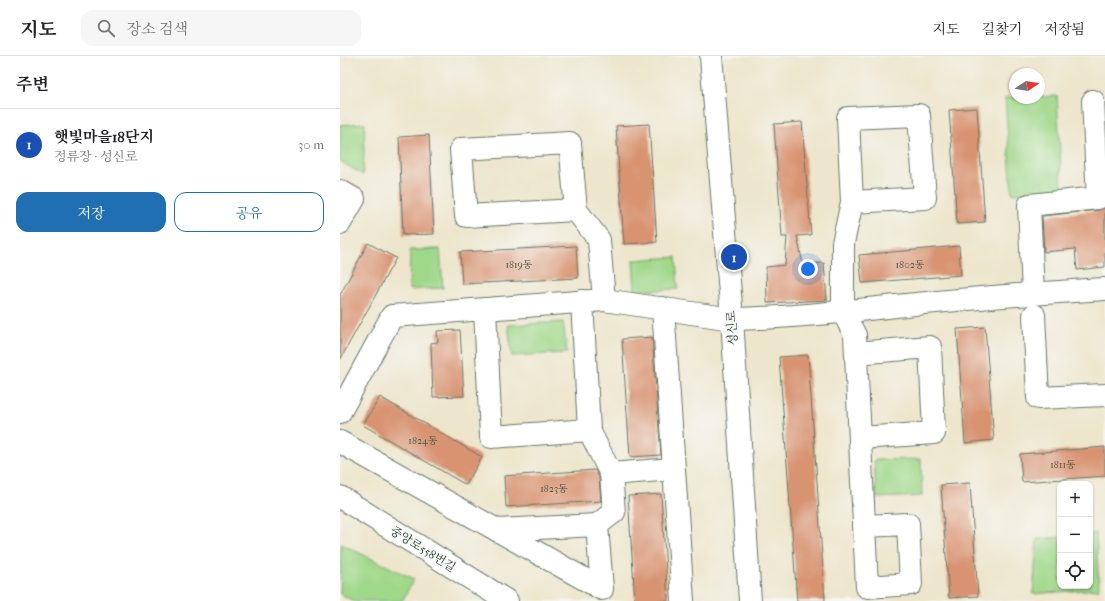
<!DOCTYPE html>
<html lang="ko">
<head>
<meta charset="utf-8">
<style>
	body { margin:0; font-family:"IM FELL French Canon","Noto Serif KR",serif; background:#f6f6f6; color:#202124 }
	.controls { position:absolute; right:12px; bottom:12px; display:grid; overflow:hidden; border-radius:8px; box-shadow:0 1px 3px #0004 }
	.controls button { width:36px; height:36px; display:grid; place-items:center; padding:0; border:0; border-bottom:1px solid #e0e0e0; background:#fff; color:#202124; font:20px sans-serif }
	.compass { position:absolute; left:669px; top:12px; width:36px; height:36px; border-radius:50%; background:#fff; box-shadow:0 1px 3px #0004; rotate:78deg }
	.you { position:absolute; left:468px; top:213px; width:14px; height:14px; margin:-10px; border:3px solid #fff; border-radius:50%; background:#1a73e8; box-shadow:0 0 0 6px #1a73e833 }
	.badge { display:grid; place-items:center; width:26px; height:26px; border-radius:50%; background:#1f6fb2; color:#fff; font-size:13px; font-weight:700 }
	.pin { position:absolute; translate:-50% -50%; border:2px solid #fff; box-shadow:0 1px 4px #0006 }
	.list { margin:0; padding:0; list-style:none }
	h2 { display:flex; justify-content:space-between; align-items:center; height:52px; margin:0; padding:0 16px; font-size:17px }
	h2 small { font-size:13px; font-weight:400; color:#757577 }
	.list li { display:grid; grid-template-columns:26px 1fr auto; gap:12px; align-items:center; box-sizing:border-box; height:72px; padding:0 16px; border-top:1px solid #e0e0e0 }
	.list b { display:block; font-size:15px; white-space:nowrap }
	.list p { margin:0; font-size:13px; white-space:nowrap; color:#757577 }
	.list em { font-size:13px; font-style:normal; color:#757577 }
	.actions { display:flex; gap:8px; padding:12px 16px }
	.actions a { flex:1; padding:9px 0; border:1px solid #1f6fb2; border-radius:12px; text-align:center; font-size:14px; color:#1f6fb2 }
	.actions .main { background:#1f6fb2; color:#fff }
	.icon { flex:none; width:22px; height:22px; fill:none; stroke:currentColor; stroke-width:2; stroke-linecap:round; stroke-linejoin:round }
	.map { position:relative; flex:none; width:765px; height:545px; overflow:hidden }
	header { display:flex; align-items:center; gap:24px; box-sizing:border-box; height:56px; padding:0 20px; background:#fff; border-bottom:1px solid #e0e0e0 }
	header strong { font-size:19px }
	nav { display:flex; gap:22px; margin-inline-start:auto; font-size:14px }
	.search { width:280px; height:36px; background:#f6f6f6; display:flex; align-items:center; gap:10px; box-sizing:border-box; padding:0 14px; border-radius:12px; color:#757577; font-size:15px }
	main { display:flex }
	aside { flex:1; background:#fff }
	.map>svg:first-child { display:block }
	.green { fill:#a0d88a; stroke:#608a5f }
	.building { fill:#d89371 }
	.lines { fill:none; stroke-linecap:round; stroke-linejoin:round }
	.minor-casing { stroke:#677869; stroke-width:24 }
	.minor { stroke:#fff; stroke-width:22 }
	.labels { text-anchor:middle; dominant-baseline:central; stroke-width:3; stroke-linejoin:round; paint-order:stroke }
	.number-label { font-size:10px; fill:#4d5243 }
	.street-label { font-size:12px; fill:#1f3d34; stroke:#f6f6f2 }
</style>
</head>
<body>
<header>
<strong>지도</strong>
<div class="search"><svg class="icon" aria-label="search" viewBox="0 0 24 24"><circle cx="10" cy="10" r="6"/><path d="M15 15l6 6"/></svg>장소 검색</div>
<nav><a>지도</a><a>길찾기</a><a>저장됨</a></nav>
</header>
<main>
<aside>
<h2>주변<small></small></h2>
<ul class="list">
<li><span class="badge" style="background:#1a4fb4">1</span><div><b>햇빛마을18단지</b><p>정류장 · 성신로</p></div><em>30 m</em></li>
</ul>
<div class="actions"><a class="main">저장</a><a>공유</a></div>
</aside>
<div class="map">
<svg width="765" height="545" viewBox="0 0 765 545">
	<rect width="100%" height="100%" fill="#f6f6f2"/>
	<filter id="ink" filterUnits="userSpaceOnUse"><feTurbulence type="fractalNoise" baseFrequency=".025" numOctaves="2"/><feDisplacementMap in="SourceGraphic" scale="8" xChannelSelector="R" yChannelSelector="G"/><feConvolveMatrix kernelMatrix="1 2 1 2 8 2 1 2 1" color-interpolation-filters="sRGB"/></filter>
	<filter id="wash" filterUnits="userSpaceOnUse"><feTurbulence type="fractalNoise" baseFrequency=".012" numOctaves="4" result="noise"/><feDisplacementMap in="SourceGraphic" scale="16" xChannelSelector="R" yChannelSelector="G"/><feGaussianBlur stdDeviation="0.9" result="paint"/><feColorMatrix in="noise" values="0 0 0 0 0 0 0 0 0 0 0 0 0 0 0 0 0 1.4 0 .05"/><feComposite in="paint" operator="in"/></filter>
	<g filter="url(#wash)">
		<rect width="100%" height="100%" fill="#ede6cc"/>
		<g class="green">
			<path d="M717,40L722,132L672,138L665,42H699V41Z"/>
			<path d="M25,67L23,119L0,105V69Z"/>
			<path d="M100,193L103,232L69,234L70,194Z"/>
			<path d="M336,201L338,233L295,235L293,204Z"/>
			<path d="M223,266L227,297L172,300L168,269Z"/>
			<path d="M581,403L582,440L536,442L534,404Z"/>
			<path d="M756,477L759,533L693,538L697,483L720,481V530H750V478Z"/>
			<path d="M1,488L74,523L62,545H14L0,538Z"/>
		</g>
		<g id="blocks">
			<g class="building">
				<path d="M637,52L645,166L617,168L609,54Z"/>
				<path d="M462,66L471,179L457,180L463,208L484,207L487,244L427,247L426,211L445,209L447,181H442L434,68Z"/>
				<path d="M309,68L317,186L284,188L276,70Z"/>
				<path d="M89,79L94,178L63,179L59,81Z"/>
				<path d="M765,152V211L737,214L735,193L704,196L702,160L759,154Z"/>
				<path d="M28,187L56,202L0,304V239Z"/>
				<path d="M236,190L238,222L122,228L120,196Z"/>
				<path d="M619,190L621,219L522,227L519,199Z"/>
				<path d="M645,271L654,384L625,387L617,273Z"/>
				<path d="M120,274L124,340L93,341L91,287L98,286L97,275Z"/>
				<path d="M312,281L321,399L290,401L282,283Z"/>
				<path d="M468,299L477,426L485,545H457L449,435L439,301Z"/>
				<path d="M40,341L142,401L126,429L23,369Z"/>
				<path d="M765,391V420L682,426L680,398Z"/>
				<path d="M255,414L259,421L261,445L166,451L164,420Z"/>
				<path d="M630,427L638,540L609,542L601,429Z"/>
				<path d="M321,438L328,545H295L288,440Z"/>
			</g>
		</g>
	</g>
	<g filter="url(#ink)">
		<use href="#blocks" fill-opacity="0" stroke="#677869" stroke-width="1"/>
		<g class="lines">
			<defs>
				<g id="minor">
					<path d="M371,0L392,263L410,545"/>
					<path d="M0,135L14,143L0,167"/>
					<path d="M512,146L508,62L579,59L585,142L512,146L503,187V256L515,279L527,531L571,528L568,468L524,470"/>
					<path d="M236,154L126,160L121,93L230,87L236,154L259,184L264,244"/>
					<path d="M693,237L689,149L758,142L753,45"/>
					<path d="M323,252L343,545"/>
					<path d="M145,253L151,381L249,374"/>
					<path d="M694,259L698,342L765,339"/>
					<path d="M516,297L590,291L594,377L520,382"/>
					<path d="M0,356L52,260L264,244L392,263C446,262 501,256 556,250C625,243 695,237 765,233"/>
					<path d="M0,386L157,474L257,469L274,456L271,418L249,374L242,245"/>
					<path d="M271,418L333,413"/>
					<path d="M0,441L167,545"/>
					<path d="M157,474L262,533L257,469"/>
				</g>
			</defs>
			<use href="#minor" class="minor-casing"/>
			<use href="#minor" class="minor"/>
		</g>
	</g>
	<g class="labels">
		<g class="number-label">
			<text x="179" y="209">1819동</text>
			<text x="570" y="209">1802동</text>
			<text x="83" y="385">1824동</text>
			<text x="723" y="409">1811동</text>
			<text x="214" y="433">1823동</text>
		</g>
		<g class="street-label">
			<text transform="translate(392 272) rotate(-94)">성신로</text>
			<text transform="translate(83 493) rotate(32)">중앙로558번길</text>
		</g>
	</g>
</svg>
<div class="controls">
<button>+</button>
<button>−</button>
<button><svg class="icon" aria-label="locate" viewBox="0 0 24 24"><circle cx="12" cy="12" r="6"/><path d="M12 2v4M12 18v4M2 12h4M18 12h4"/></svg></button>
</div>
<svg class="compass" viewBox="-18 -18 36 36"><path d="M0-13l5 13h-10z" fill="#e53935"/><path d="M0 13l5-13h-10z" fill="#757577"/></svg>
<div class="you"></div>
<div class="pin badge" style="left:394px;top:201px;background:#1a4fb4">1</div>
</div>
</main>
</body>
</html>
